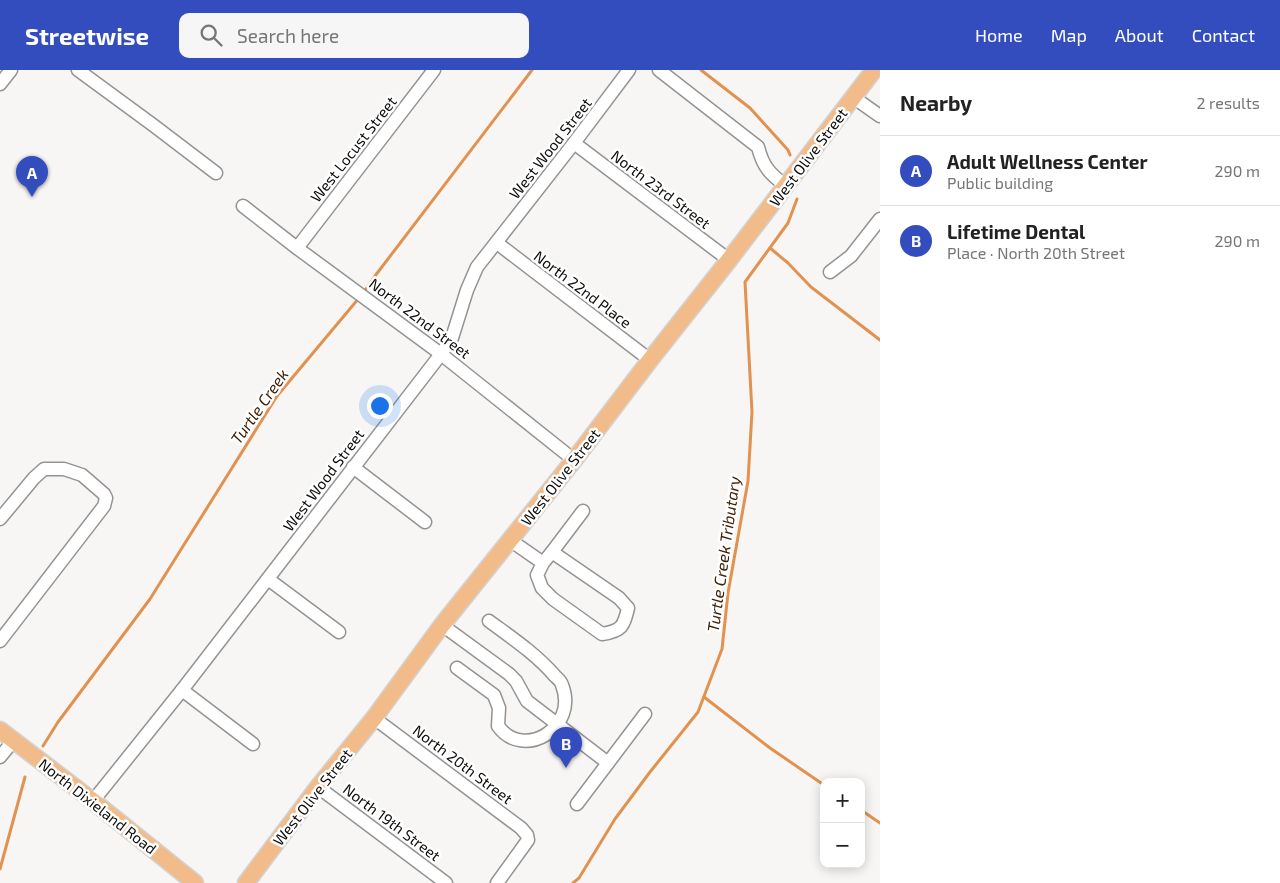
<!DOCTYPE html>
<html lang="en">
<head>
<meta charset="utf-8">
<style>
	body { margin:0; font-family:"Exo 2",sans-serif; background:#f6f6f6; color:#222 }
	.controls { position:absolute; right:15px; bottom:15px; display:grid; overflow:hidden; border-radius:10px; box-shadow:0 2px 12px #0003 }
	.controls button { width:45px; height:45px; display:grid; place-items:center; padding:0; border:0; border-bottom:1px solid #e0e0e0; background:#fff; color:#222; font:25px sans-serif }
	.you { position:absolute; left:379px; top:335px; width:18px; height:18px; margin:-12px; border:4px solid #fff; border-radius:50%; background:#1a73e8; box-shadow:0 0 0 8px #1a73e833 }
	.badge { display:grid; place-items:center; width:32px; height:32px; border-radius:50%; background:#344dbe; color:#fff; font-size:16px; font-weight:700 }
	.pin { position:absolute; translate:-50% -41px; filter:drop-shadow(0 1px 2px #0008) }
	.pin::after { content:''; position:absolute; top:26px; width:18px; height:15px; background:inherit; clip-path:polygon(0 0,100% 0,50% 100%) }
	.list { margin:0; padding:0; list-style:none }
	h2 { display:flex; justify-content:space-between; align-items:center; height:65px; margin:0; padding:0 20px; font-size:21px }
	h2 small { font-size:16px; font-weight:400; color:#767676 }
	.list li { display:grid; grid-template-columns:32px 1fr auto; gap:15px; align-items:center; box-sizing:border-box; height:70px; padding:0 20px; border-top:1px solid #e0e0e0 }
	.list b { display:block; font-size:19px; white-space:nowrap }
	.list p { margin:0; font-size:16px; white-space:nowrap; color:#767676 }
	.list em { font-size:16px; font-style:normal; color:#767676 }
	.icon { flex:none; width:28px; height:28px; fill:none; stroke:currentColor; stroke-width:2; stroke-linecap:round; stroke-linejoin:round }
	.map { position:relative; flex:none; width:880px; height:813px; overflow:hidden }
	header { display:flex; align-items:center; gap:30px; box-sizing:border-box; height:70px; padding:0 25px; background:#344dbe; color:#fff }
	header strong { font-size:24px }
	nav { display:flex; gap:28px; margin-inline-start:auto; font-size:18px }
	.search { width:350px; height:45px; background:#f6f6f6; display:flex; align-items:center; gap:12px; box-sizing:border-box; padding:0 18px; border-radius:10px; color:#767676; font-size:19px }
	main { display:flex }
	aside { flex:1; background:#fff }
	.map>svg:first-child { display:block }
	.lines { fill:none; stroke-linecap:round; stroke-linejoin:round }
	.stream { stroke:#e19250; stroke-width:3 }
	.minor-casing { stroke:#959391; stroke-width:15 }
	.major-casing { stroke:#d3d3d3; stroke-width:19 }
	.minor { stroke:#fff; stroke-width:12 }
	.major { stroke:#f2bb8a; stroke-width:16 }
	.labels { text-anchor:middle; dominant-baseline:central; stroke-width:5; stroke-linejoin:round; paint-order:stroke }
	.street-label { font-size:15px; fill:#0d0d0c; stroke:#fff }
	.water-label { font-size:16px; font-style:italic; fill:#3f2003; stroke:#fff }
</style>
</head>
<body>
<header>
<strong>Streetwise</strong>
<div class="search"><svg class="icon" aria-label="search" viewBox="0 0 24 24"><circle cx="10" cy="10" r="6"/><path d="M15 15l6 6"/></svg>Search here</div>
<nav><a>Home</a><a>Map</a><a>About</a><a>Contact</a></nav>
</header>
<main>
<div class="map">
<svg width="880" height="813" viewBox="0 0 880 813">
	<rect width="100%" height="100%" fill="#f8f6f4"/>
	<g class="lines">
		<g class="stream">
			<path d="M701,0L750,38L788,80L790,85"/>
			<path d="M770,178L788,193L811,217L880,270"/>
			<path d="M363,223L375,206L532,0"/>
			<path d="M704,627L770,678L824,715"/>
			<path d="M43,676L58,652L150,529L277,326L359,228"/>
			<path d="M861,740L880,753"/>
			<path d="M0,799L25,707"/>
			<path d="M573,813L579,808L615,749L650,702L698,642L722,579L728,523L748,411L752,342L745,212L788,153L797,129"/>
		</g>
		<defs>
			<g id="minor">
				<path d="M78,0L153,55L216,103"/>
				<path d="M659,0L758,77C763,97 770,104 786,116"/>
				<path d="M0,14L11,0"/>
				<path d="M853,27L880,46"/>
				<path d="M574,73L729,190"/>
				<path d="M243,136L297,178L441,284L574,390"/>
				<path d="M497,173L650,290"/>
				<path d="M297,178L434,0"/>
				<path d="M830,202L851,186L880,149"/>
				<path d="M353,397L425,452"/>
				<path d="M0,449L34,408L44,399H64L82,405L104,424L106,428L104,436L0,571"/>
				<path d="M510,470L543,493L537,505L542,518L553,529L602,564C622,561 624,556 628,538L619,528L552,482L543,493"/>
				<path d="M552,482L583,441"/>
				<path d="M268,509L339,562"/>
				<path d="M442,555L509,604L516,611L527,631L608,693"/>
				<path d="M457,598L494,625L499,638L498,656C523,691 579,658 562,615C561,611 557,608 555,606C536,584 512,568 489,551"/>
				<path d="M182,620L253,674"/>
				<path d="M374,648L521,758L527,765L528,770L497,813"/>
				<path d="M0,687L14,670"/>
				<path d="M318,717L446,813"/>
				<path d="M93,731L182,620L441,284L452,268L467,220L477,197L574,73L629,0"/>
				<path d="M577,734L645,644"/>
			</g>
			<g id="major">
				<path d="M0,660L93,731L195,813"/>
				<path d="M246,813L318,717L374,648L442,555L574,390L650,290L729,190L874,0"/>
			</g>
		</defs>
		<use href="#minor" class="minor-casing"/>
		<use href="#major" class="major-casing"/>
		<use href="#minor" class="minor"/>
		<use href="#major" class="major"/>
	</g>
	<g class="labels">
		<g class="street-label">
			<text transform="translate(550 78) rotate(-52)">West Wood Street</text>
			<text transform="translate(353 79) rotate(-52)">West Locust Street</text>
			<text transform="translate(808 87) rotate(-53)">West Olive Street</text>
			<text transform="translate(661 119) rotate(37)">North 23rd Street</text>
			<text transform="translate(583 219) rotate(37)">North 22nd Place</text>
			<text transform="translate(420 248) rotate(37)">North 22nd Street</text>
			<text transform="translate(560 407) rotate(-52)">West Olive Street</text>
			<text transform="translate(323 410) rotate(-53)">West Wood Street</text>
			<text transform="translate(463 694) rotate(37)">North 20th Street</text>
			<text transform="translate(312 727) rotate(-52)">West Olive Street</text>
			<text transform="translate(98 736) rotate(38)">North Dixieland Road</text>
			<text transform="translate(392 752) rotate(37)">North 19th Street</text>
		</g>
		<g class="water-label">
			<text transform="translate(259 336) rotate(-55)">Turtle Creek</text>
			<text transform="translate(723 484) rotate(-82)">Turtle Creek Tributary</text>
		</g>
	</g>
</svg>
<div class="controls">
<button>+</button>
<button>−</button>
</div>
<div class="you"></div>
<div class="pin badge" style="left:32px;top:127px">A</div>
<div class="pin badge" style="left:566px;top:698px">B</div>
</div>
<aside>
<h2>Nearby<small>2 results</small></h2>
<ul class="list">
<li><span class="badge">A</span><div><b>Adult Wellness Center</b><p>Public building</p></div><em>290 m</em></li>
<li><span class="badge">B</span><div><b>Lifetime Dental</b><p>Place · North 20th Street</p></div><em>290 m</em></li>
</ul>
</aside>
</main>
</body>
</html>
